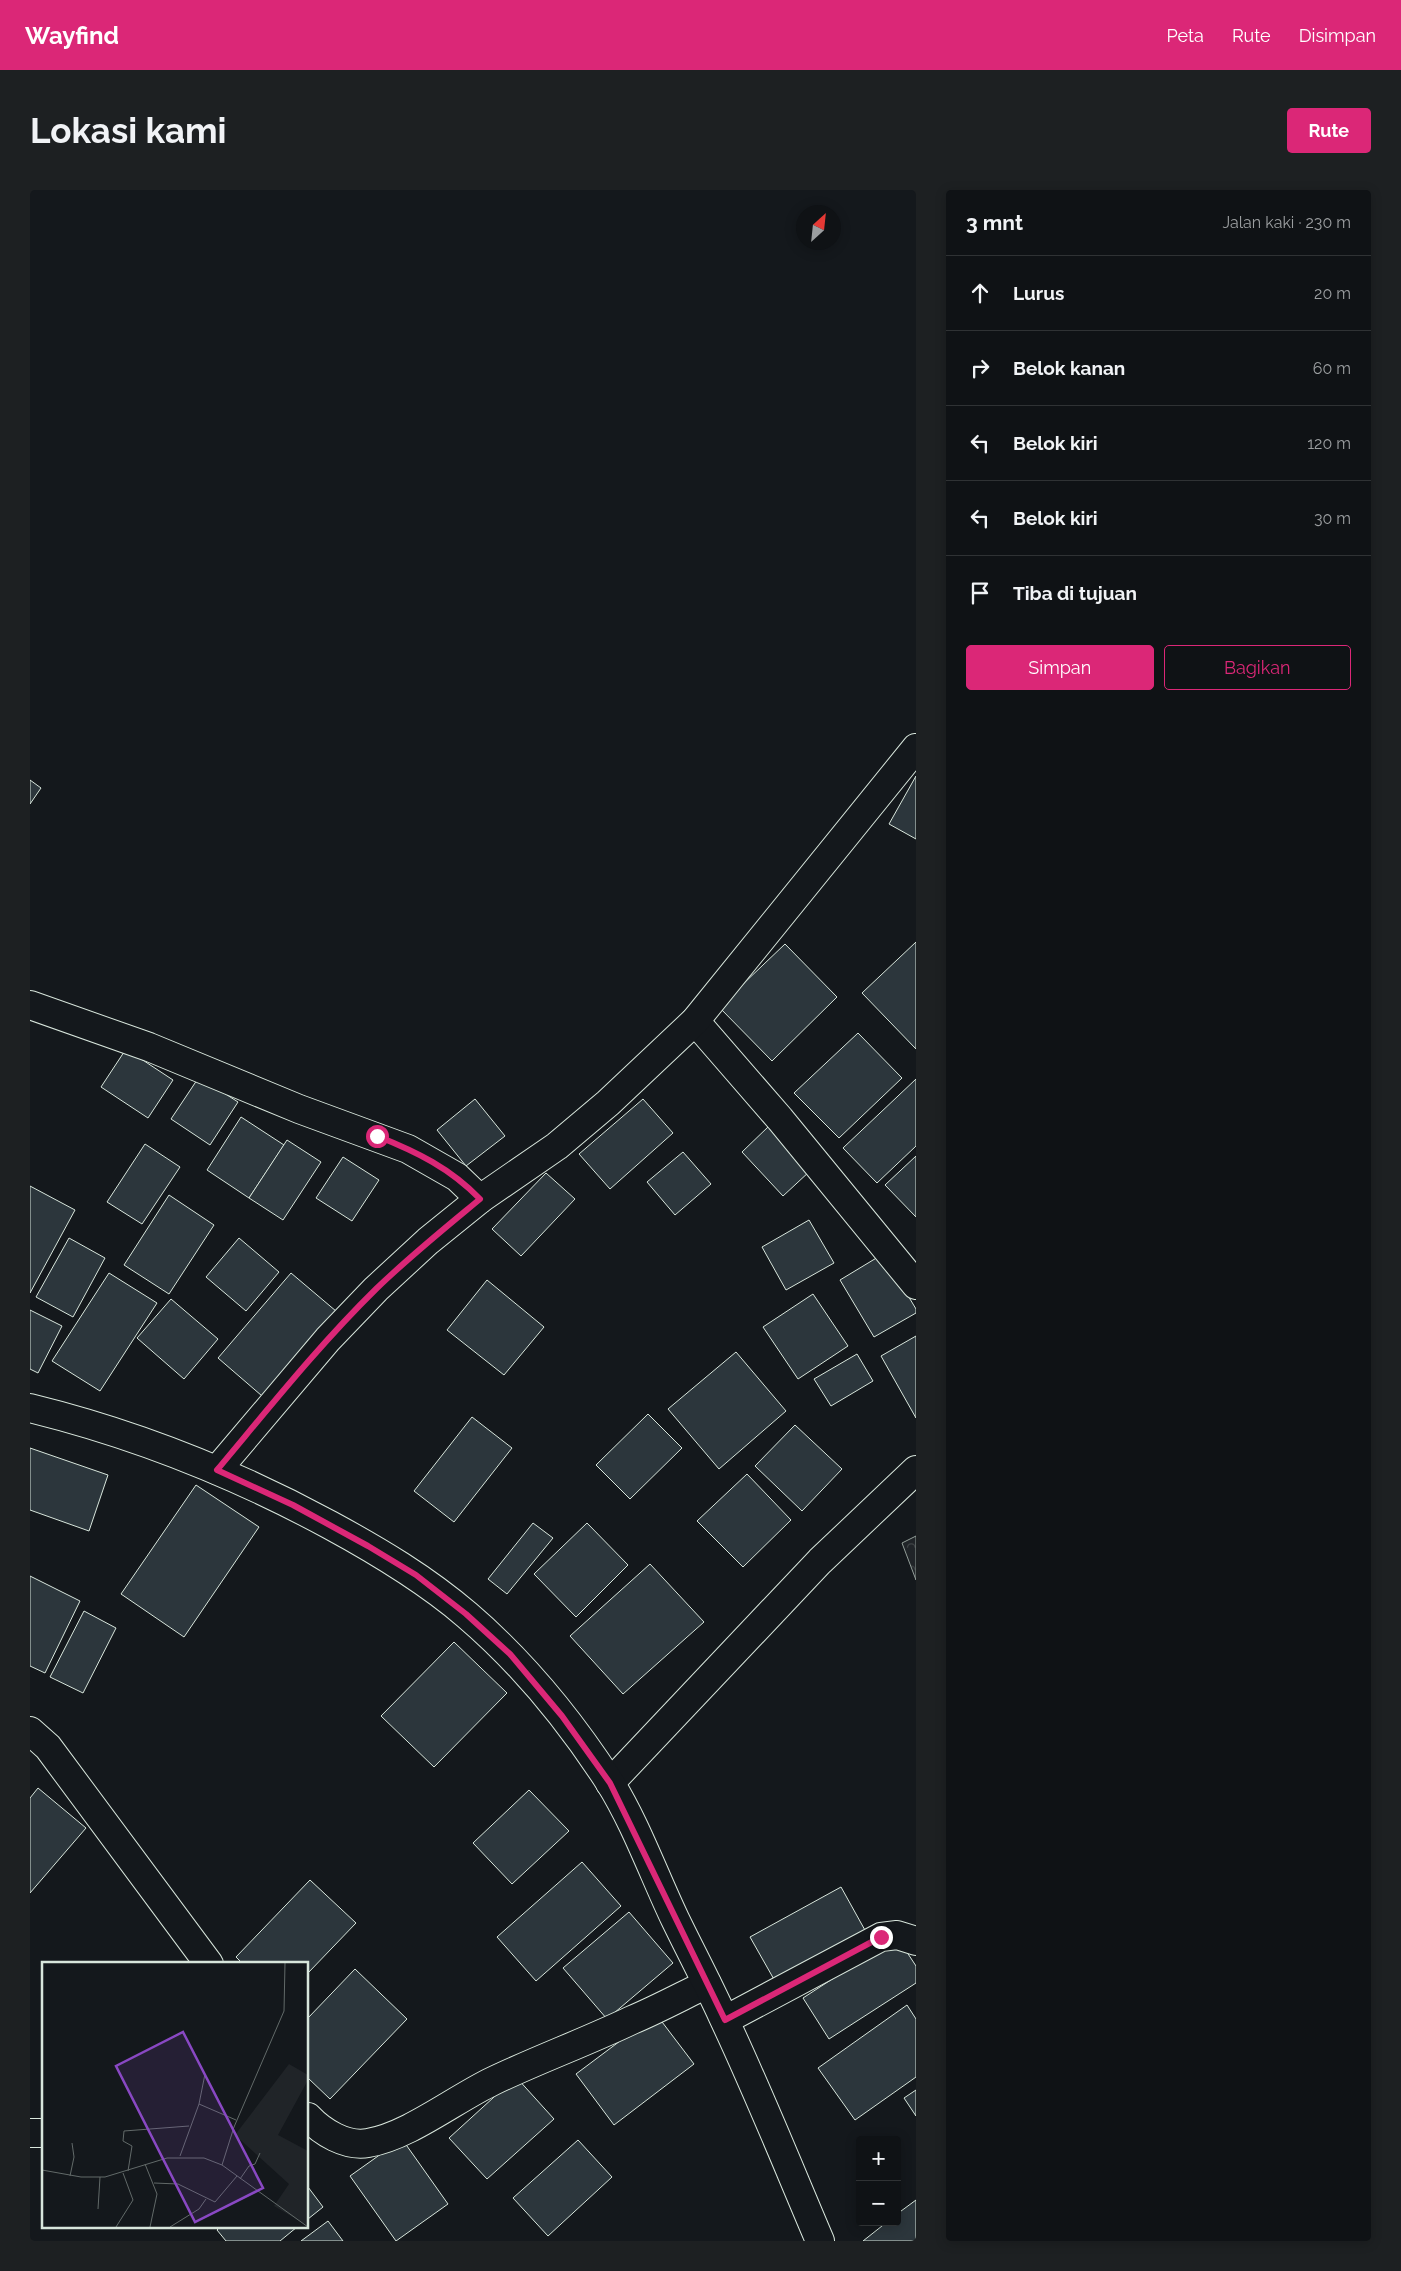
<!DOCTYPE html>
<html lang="id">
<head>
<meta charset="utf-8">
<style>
	body { margin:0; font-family:Raleway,sans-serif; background:#1d2022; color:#f1f3f6 }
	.controls { position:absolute; right:15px; bottom:15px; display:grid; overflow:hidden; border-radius:5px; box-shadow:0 2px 12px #0003 }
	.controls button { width:45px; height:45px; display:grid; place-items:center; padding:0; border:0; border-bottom:1px solid #2f3234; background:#0f1215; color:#f1f3f6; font:25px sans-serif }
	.compass { position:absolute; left:766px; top:15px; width:45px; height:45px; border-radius:50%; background:#0f1215; box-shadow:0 2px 12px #0003; rotate:27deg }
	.stop { position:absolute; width:15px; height:15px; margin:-11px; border:4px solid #db2777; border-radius:50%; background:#fff }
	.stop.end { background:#db2777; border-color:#fff; box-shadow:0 1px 5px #0008 }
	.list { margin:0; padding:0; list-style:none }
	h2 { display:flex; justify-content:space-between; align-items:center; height:65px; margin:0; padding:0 20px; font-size:21px }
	h2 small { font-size:16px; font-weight:400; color:#9b9ea0 }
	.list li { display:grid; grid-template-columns:32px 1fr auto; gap:15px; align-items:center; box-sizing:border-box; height:75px; padding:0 20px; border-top:1px solid #2f3234 }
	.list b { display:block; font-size:19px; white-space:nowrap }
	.list em { font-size:16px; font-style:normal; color:#9b9ea0 }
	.actions { display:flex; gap:10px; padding:15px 20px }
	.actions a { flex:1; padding:11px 0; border:1px solid #db2777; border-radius:5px; text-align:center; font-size:18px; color:#db2777 }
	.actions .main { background:#db2777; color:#fff }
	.icon { flex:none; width:28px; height:28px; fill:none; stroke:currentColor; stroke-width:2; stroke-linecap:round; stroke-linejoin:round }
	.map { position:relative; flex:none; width:886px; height:2051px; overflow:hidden; border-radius:5px }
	header { display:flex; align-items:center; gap:30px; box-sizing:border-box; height:70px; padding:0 25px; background:#db2777; color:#fff }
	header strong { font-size:24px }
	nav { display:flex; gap:28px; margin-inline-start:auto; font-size:18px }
	.intro { display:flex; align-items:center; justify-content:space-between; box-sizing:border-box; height:120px; padding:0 30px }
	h1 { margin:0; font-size:35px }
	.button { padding:12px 22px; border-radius:5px; background:#db2777; color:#fff; font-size:18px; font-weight:700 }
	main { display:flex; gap:30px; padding:0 30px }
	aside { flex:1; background:#0f1215; border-radius:5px; box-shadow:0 2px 12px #0003 }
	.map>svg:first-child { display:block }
	.forest { fill:url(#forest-crowns); stroke:#939e99 }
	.building { fill:#2c363c; stroke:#d8e6dc }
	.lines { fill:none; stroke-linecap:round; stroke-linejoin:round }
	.minor-casing { stroke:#d8e6dc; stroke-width:30 }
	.tertiary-casing { stroke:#d8e6dc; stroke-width:30 }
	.minor { stroke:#14181c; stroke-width:28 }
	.tertiary { stroke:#14181c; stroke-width:28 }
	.route { stroke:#db2777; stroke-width:6 }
	.inset-road { fill:none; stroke:#626a69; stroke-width:1 }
	.view { fill:#8948c3; fill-opacity:0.15; stroke:#8948c3; stroke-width:2.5 }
	.inset-edge { fill:none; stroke:#d8e6dc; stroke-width:2.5 }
</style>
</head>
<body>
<header>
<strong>Wayfind</strong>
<nav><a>Peta</a><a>Rute</a><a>Disimpan</a></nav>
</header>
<div class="intro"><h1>Lokasi kami</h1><a class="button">Rute</a></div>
<main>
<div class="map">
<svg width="886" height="2051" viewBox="0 0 886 2051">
	<defs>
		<pattern id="forest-crowns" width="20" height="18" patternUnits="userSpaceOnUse" patternTransform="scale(1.25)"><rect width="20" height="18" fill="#202428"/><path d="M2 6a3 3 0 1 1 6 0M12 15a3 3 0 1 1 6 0" fill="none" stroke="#404447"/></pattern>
	</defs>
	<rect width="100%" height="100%" fill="#14181c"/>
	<path class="forest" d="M886,1346V1390L872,1353Z"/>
	<g class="building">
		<path d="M886,586V649L859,634Z"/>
		<path d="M0,590L11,598L0,614Z"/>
		<path d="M886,752V859L832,803Z"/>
		<path d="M755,754L807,807L742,871L689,817Z"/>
		<path d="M828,843L872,888L809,948L764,903Z"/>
		<path d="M96,859L143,890L118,928L71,897Z"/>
		<path d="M169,887L208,912L180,955L141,929Z"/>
		<path d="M886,889V956L847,993L813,958Z"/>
		<path d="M445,909L475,946L436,976L407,940Z"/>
		<path d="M613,909L643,943L580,999L549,964Z"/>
		<path d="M211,927L254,955L219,1008L177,980Z"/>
		<path d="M739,936L780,981L753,1006L712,962Z"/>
		<path d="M257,950L291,972L253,1030L219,1008Z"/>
		<path d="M115,954L150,977L112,1034L77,1012Z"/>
		<path d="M653,962L681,994L645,1025L617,992Z"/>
		<path d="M886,966V1027L855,995Z"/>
		<path d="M313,967L349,990L322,1031L286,1008Z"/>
		<path d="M516,983L545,1009L491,1066L462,1039Z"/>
		<path d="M0,996L45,1020L0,1103Z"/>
		<path d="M139,1005L184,1035L139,1104L94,1075Z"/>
		<path d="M779,1030L804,1073L756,1100L732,1057Z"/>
		<path d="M39,1048L75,1068L43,1127L6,1107Z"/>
		<path d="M209,1048L249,1082L216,1121L176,1087Z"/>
		<path d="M853,1064L886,1119V1123L844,1147L810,1090Z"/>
		<path d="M79,1083L127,1113L70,1201L22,1171Z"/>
		<path d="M261,1083L313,1127L239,1212L188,1168Z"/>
		<path d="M457,1090L514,1137L474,1185L417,1140Z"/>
		<path d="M783,1104L818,1156L768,1189L733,1137Z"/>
		<path d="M141,1109L188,1149L154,1189L107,1148Z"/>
		<path d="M0,1120L32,1136L8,1183L0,1179Z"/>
		<path d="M886,1146V1228L851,1166Z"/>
		<path d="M706,1162L756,1221L689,1279L638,1219Z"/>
		<path d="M827,1164L843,1191L801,1216L784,1189Z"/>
		<path d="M618,1224L652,1258L600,1309L566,1275Z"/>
		<path d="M442,1227L482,1258L424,1332L384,1301Z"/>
		<path d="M765,1235L812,1279L772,1321L725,1276Z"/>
		<path d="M0,1258L78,1285L59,1341L0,1320Z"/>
		<path d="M717,1284L761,1330L713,1377L667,1331Z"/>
		<path d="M166,1295L229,1337L154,1447L91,1404Z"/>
		<path d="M503,1333L523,1348L477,1404L458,1389Z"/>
		<path d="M557,1333L598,1375L546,1427L504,1384Z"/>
		<path d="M620,1374L674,1432L593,1504L540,1446Z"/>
		<path d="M0,1386L50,1411L15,1483L0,1476Z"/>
		<path d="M54,1421L86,1438L53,1503L20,1487Z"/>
		<path d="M424,1452L477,1503L404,1577L351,1526Z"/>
		<path d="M8,1598L56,1638L0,1703V1608Z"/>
		<path d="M499,1600L539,1641L482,1694L443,1653Z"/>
		<path d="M552,1672L591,1716L506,1791L467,1747Z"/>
		<path d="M280,1690L326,1733L278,1783V1774H213L206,1767Z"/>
		<path d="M811,1697L841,1751L750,1800L720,1747Z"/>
		<path d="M599,1722L643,1773L577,1829L533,1778Z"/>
		<path d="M867,1747L886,1776V1793L799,1849L773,1808Z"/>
		<path d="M325,1779L377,1829L300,1909L278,1888V1828Z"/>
		<path d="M877,1815L886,1829V1887L825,1930L788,1878Z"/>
		<path d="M626,1824L664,1874L584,1935L546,1884Z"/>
		<path d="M486,1887L524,1929L457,1989L419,1948Z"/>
		<path d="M886,1900V1926L874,1908Z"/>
		<path d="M372,1949L418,2014L366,2051L320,1986Z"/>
		<path d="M548,1950L582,1987L518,2046L483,2008Z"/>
		<path d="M278,1997L293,2017L278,2029Z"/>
		<path d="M886,2010V2051H833L857,2032H867V2024Z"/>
		<path d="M298,2031L313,2051H271Z"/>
		<path d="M190,2037H267L250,2051H196L187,2040Z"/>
	</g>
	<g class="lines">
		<defs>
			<g id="minor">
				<path d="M0,815L119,857L269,919L378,959L427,987L450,1009"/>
				<path d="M665,831L750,929L886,1095"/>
				<path d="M187,1280L298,1149L346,1099L398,1051L450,1009L527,956L578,913L665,831L886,558"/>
				<path d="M0,1541L18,1557L179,1774"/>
				<path d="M580,1593L790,1371L886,1280"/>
				<path d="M695,1830L851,1747L867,1745L886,1751"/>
				<path d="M278,1927C292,1942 316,1957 338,1953C379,1946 425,1909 463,1891C509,1869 556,1852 602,1830C628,1819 652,1806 677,1794"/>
				<path d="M0,1943H14"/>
			</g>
			<path id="tertiary" d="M0,1218C106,1244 204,1283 300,1335C348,1361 395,1389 437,1425C492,1472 540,1531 579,1591C605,1632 624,1685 645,1729C661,1762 678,1794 693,1827C728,1901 758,1976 790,2051"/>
		</defs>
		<use href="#minor" class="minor-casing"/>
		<use href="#tertiary" class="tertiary-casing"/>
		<use href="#minor" class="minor"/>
		<use href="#tertiary" class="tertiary"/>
	</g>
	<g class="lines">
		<path class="route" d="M347,946C387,962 420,978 450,1009C415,1038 379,1067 346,1099C289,1155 239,1218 187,1280L263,1315L338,1356L386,1385L436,1424L480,1464L532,1526L580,1593L695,1830L851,1747"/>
	</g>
	<g transform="translate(12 1772)">
		<rect width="266" height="266" fill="#14181c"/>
		<path d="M247,102L266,113V118L236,173L266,189V264L232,244L247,222L193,173Z" fill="#202428"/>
		<path class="inset-road" d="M157,142L194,158M138,194L157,142L163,112M103,202L115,232L108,265M180,203L192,165L242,49L243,1M0,208L39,215H63L125,196H162L180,203L266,265M86,209L90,184L81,179L82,169L147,164M28,214L32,195L30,181M198,217L207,204L213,202L218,191M112,221L136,222L173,240L195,214M56,247L58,215M74,265L91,238L81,211M128,265L157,247L164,237"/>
		<path class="view" d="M141,70L221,226L153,260L74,104Z"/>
		<rect width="266" height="266" class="inset-edge"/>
	</g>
</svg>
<div class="controls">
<button>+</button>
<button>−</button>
</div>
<svg class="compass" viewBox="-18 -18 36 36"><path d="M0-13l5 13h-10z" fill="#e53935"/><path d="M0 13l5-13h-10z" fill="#9b9ea0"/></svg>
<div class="stop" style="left:347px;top:946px"></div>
<div class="stop end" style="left:851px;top:1747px"></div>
</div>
<aside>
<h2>3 mnt<small>Jalan kaki · 230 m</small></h2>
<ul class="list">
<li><svg class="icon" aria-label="ahead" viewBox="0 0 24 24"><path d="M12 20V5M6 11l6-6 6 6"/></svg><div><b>Lurus</b></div><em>20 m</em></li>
<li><svg class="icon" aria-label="right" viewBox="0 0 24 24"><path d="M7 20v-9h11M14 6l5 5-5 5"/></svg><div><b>Belok kanan</b></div><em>60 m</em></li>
<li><svg class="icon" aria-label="left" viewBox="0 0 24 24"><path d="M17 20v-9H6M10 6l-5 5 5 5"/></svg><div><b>Belok kiri</b></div><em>120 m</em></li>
<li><svg class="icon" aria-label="left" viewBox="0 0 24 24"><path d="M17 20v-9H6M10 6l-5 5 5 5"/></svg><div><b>Belok kiri</b></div><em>30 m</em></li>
<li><svg class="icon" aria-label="arrive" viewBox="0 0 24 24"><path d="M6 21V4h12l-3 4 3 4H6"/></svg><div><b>Tiba di tujuan</b></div></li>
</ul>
<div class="actions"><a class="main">Simpan</a><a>Bagikan</a></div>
</aside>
</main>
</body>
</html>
